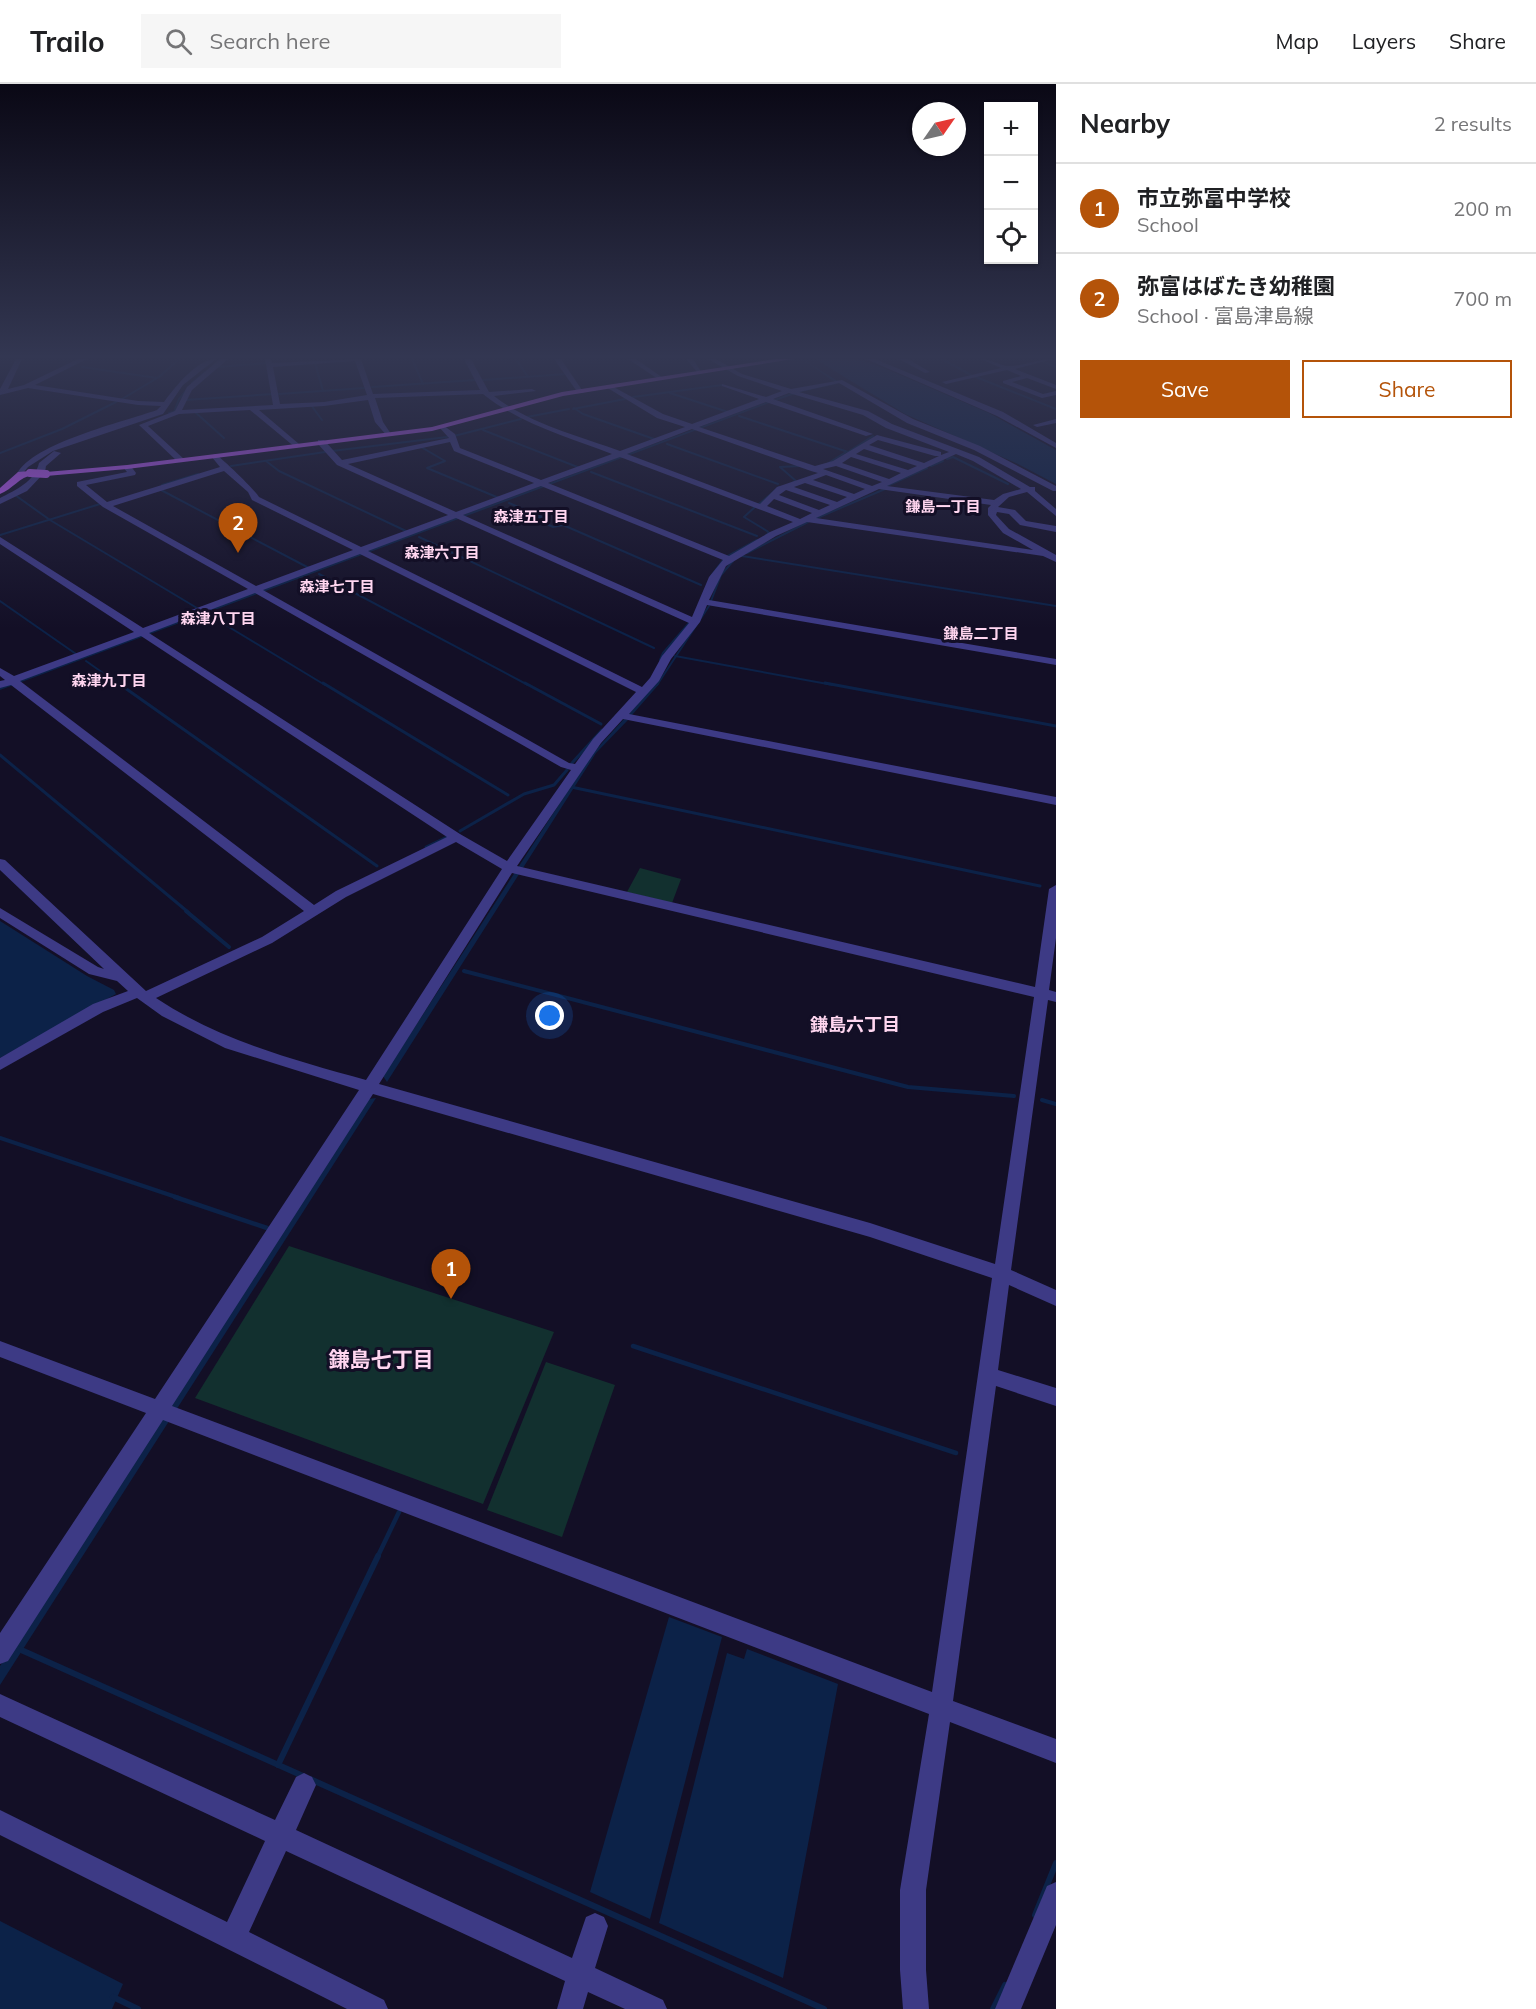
<!DOCTYPE html>
<html lang="en">
<head>
<meta charset="utf-8">
<style>
	body { margin:0; font-family:Mulish,"Noto Sans JP",sans-serif; background:#f6f6f6; color:#202124 }
	.controls { position:absolute; right:18px; top:18px; display:grid; overflow:hidden; border-radius:0px; box-shadow:0 2px 4px #0004 }
	.controls button { width:54px; height:54px; display:grid; place-items:center; padding:0; border:0; border-bottom:2px solid #e0e0e0; background:#fff; color:#202124; font:30px sans-serif }
	.compass { position:absolute; left:912px; top:18px; width:54px; height:54px; border-radius:50%; background:#fff; box-shadow:0 2px 4px #0004; rotate:56deg }
	.you { position:absolute; left:550px; top:932px; width:21px; height:21px; margin:-15px; border:4px solid #fff; border-radius:50%; background:#1a73e8; box-shadow:0 0 0 9px #1a73e833 }
	.badge { display:grid; place-items:center; width:39px; height:39px; border-radius:50%; background:#b45309; color:#fff; font-size:20px; font-weight:700 }
	.pin { position:absolute; translate:-50% -50px; filter:drop-shadow(0 2px 3px #0008) }
	.pin::after { content:''; position:absolute; top:32px; width:21px; height:18px; background:inherit; clip-path:polygon(0 0,100% 0,50% 100%) }
	.list { margin:0; padding:0; list-style:none }
	h2 { display:flex; justify-content:space-between; align-items:center; height:78px; margin:0; padding:0 24px; font-size:26px }
	h2 small { font-size:20px; font-weight:400; color:#757577 }
	.list li { display:grid; grid-template-columns:39px 1fr auto; gap:18px; align-items:center; box-sizing:border-box; height:90px; padding:0 24px; border-top:2px solid #e0e0e0 }
	.list b { display:block; font-size:22px; white-space:nowrap }
	.list p { margin:0; font-size:20px; white-space:nowrap; color:#757577 }
	.list em { font-size:20px; font-style:normal; color:#757577 }
	.actions { display:flex; gap:12px; padding:18px 24px }
	.actions a { flex:1; padding:14px 0; border:2px solid #b45309; border-radius:0px; text-align:center; font-size:21px; color:#b45309 }
	.actions .main { background:#b45309; color:#fff }
	.icon { flex:none; width:33px; height:33px; fill:none; stroke:currentColor; stroke-width:2; stroke-linecap:round; stroke-linejoin:round }
	.map { position:relative; flex:none; width:1056px; height:1925px; overflow:hidden }
	header { display:flex; align-items:center; gap:36px; box-sizing:border-box; height:84px; padding:0 30px; background:#fff; border-bottom:2px solid #e0e0e0 }
	header strong { font-size:28px }
	nav { display:flex; gap:33px; margin-inline-start:auto; font-size:21px }
	.search { width:420px; height:54px; background:#f6f6f6; display:flex; align-items:center; gap:15px; box-sizing:border-box; padding:0 21px; border-radius:0px; color:#757577; font-size:22px }
	main { display:flex }
	aside { flex:1; background:#fff }
	.map>svg:first-child { display:block }
	.green { fill:#12302f }
	.water { fill:#0c2248 }
	.lines { fill:none; stroke-linecap:round; stroke-linejoin:round }
	.stream-far4 { stroke:#0c2248; stroke-width:2 }
	.stream-far3 { stroke:#0c2248; stroke-width:3 }
	.stream-far2 { stroke:#0c2248; stroke-width:4 }
	.stream-far1 { stroke:#0c2248; stroke-width:4.5 }
	.stream { stroke:#0c2248; stroke-width:6 }
	.minor { fill:#3d3a85; fill-rule:evenodd }
	.major { fill:#c25bff; fill-rule:evenodd }
	.major-bridge { stroke:#c25bff; stroke-width:8 }
	.labels { text-anchor:middle; dominant-baseline:central; stroke-width:6; stroke-linejoin:round; paint-order:stroke }
	.far-neighbourhood-label { font-size:15px; font-weight:bold; fill:#ffd6f0; stroke:#130f26 }
	.neighbourhood-label { font-size:18px; font-weight:bold; fill:#ffd6f0; stroke:#130f26 }
	.near-neighbourhood-label { font-size:21px; font-weight:bold; fill:#ffd6f0; stroke:#130f26 }
</style>
</head>
<body>
<header>
<strong>Trailo</strong>
<div class="search"><svg class="icon" aria-label="search" viewBox="0 0 24 24"><circle cx="10" cy="10" r="6"/><path d="M15 15l6 6"/></svg>Search here</div>
<nav><a>Map</a><a>Layers</a><a>Share</a></nav>
</header>
<main>
<div class="map">
<svg width="1056" height="1925" viewBox="0 0 1056 1925">
	<rect width="100%" height="100%" fill="#130f26"/>
	<g class="green">
		<path d="M640,784L681,795L672,819L627,808Z"/>
		<path d="M289,1162L554,1248L483,1420L195,1314Z"/>
		<path d="M546,1278L615,1301L562,1453L487,1426Z"/>
	</g>
	<g class="water">
		<path d="M802,275L841,299L801,308L772,318L0,606V603L791,309L836,299Z"/>
		<path d="M815,275H859L891,287L989,329L1056,366V400L1018,380L905,330Z"/>
		<path d="M624,635L628,636L596,669L387,998L383,992L591,671Z"/>
		<path d="M0,837L87,892L114,906L116,910L0,974Z"/>
		<path d="M376,1014L0,1601V1582L369,1015Z"/>
		<path d="M669,1533L722,1553L650,1835L590,1808Z"/>
		<path d="M747,1565L838,1600L783,1894L659,1839L727,1569L744,1575Z"/>
		<path d="M0,1837L123,1900L112,1925H0Z"/>
	</g>
	<g class="lines">
		<g class="stream-far4">
			<path d="M412,275L423,300"/>
			<path d="M516,275L528,293"/>
			<path d="M942,275L971,291"/>
			<path d="M1044,278L1056,283"/>
			<path d="M315,279L323,307"/>
			<path d="M82,283L157,294"/>
			<path d="M217,283L267,279"/>
			<path d="M976,293L1056,325"/>
			<path d="M483,296L566,290"/>
			<path d="M192,299L205,288"/>
			<path d="M372,303L475,296"/>
			<path d="M670,309L728,328"/>
			<path d="M279,310L364,304"/>
			<path d="M633,313L722,301"/>
			<path d="M122,315L159,293L179,275"/>
			<path d="M185,316L273,310"/>
			<path d="M311,321L322,336"/>
			<path d="M574,324L583,330L654,355"/>
			<path d="M573,325L625,315"/>
			<path d="M195,328L224,354"/>
			<path d="M169,329L174,328L179,315L187,305"/>
			<path d="M739,332L848,368L873,352"/>
			<path d="M527,333L569,325"/>
			<path d="M483,346L580,384"/>
			<path d="M454,352L521,335"/>
			<path d="M667,360L778,400"/>
			<path d="M421,363L445,377L427,384L499,414"/>
			<path d="M332,367L447,353"/>
			<path d="M0,369L62,345L116,318"/>
			<path d="M947,375L953,373L1008,400"/>
			<path d="M266,377L279,387L406,447"/>
			<path d="M827,380L846,368"/>
			<path d="M231,382L325,368"/>
			<path d="M931,382L943,377"/>
			<path d="M591,388L757,452"/>
			<path d="M792,399L796,397L780,383L800,382"/>
			<path d="M162,401L198,390"/>
			<path d="M887,402L927,384"/>
			<path d="M161,406L309,484"/>
			<path d="M15,411L50,436L197,524"/>
			<path d="M509,419L542,433L536,435L553,443L563,441L701,501"/>
			<path d="M759,420L779,403"/>
			<path d="M756,422L744,433L767,447L769,449L766,451"/>
			<path d="M817,434L885,405"/>
			<path d="M0,451L100,420"/>
			<path d="M419,453L654,564"/>
			<path d="M747,469L808,438"/>
			<path d="M728,472L757,456"/>
			<path d="M742,472L1056,522"/>
			<path d="M319,490L528,601"/>
			<path d="M711,492L723,476"/>
			<path d="M0,517L76,570"/>
			<path d="M711,517L721,491L733,477"/>
			<path d="M209,531L325,601"/>
			<path d="M675,572L833,601"/>
			<path d="M660,576L663,569L689,539"/>
			<path d="M86,577L120,601"/>
			<path d="M657,601L709,522"/>
		</g>
		<g class="stream-far3">
			<path d="M118,599L377,782"/>
			<path d="M323,599L508,711"/>
			<path d="M525,599L601,640"/>
			<path d="M825,599L1056,642"/>
			<path d="M630,631L658,599"/>
			<path d="M0,671L188,828"/>
			<path d="M572,679L602,646"/>
			<path d="M571,703L1040,802"/>
			<path d="M460,747L524,710L554,701L567,686"/>
			<path d="M426,763L447,753"/>
		</g>
		<g class="stream-far2">
			<path d="M186,827L229,863"/>
			<path d="M464,887L908,1003L1014,1012"/>
			<path d="M1042,1016L1056,1020"/>
			<path d="M0,1054L179,1114"/>
		</g>
		<g class="stream-far1">
			<path d="M175,1113L267,1144"/>
			<path d="M633,1262L956,1369"/>
			<path d="M377,1474L399,1428"/>
		</g>
		<g class="stream">
			<path d="M19,1565L303,1692"/>
			<path d="M278,1681L378,1472"/>
			<path d="M310,1695L824,1925"/>
			<path d="M1035,1831L1056,1779"/>
			<path d="M113,1913L138,1925"/>
			<path d="M993,1925L1005,1901"/>
		</g>
		<g class="minor">
			<path d="M16,275H22L8,305L24,301L78,275H87L35,301L138,317L164,318C175,303 197,275 216,275L183,301L163,330L53,367L28,383L21,392L17,390C33,359 123,338 157,326L161,322L138,321L28,304L0,311V305Z"/>
			<path d="M220,275H228L192,306L182,326L273,321L265,275H271L272,279L361,275L373,310L480,306L464,275H471L489,308L532,305L536,307L494,312C528,339 578,352 620,367L685,343L657,334L606,303V301H610L663,330L692,340L759,315L722,302V300L766,313L782,307L738,292L708,275H716L742,290L791,305L842,296L913,335L980,362L1056,402V407H1053L974,366L907,339L839,299L799,308L868,327L892,340L979,373L1030,403H1035V407L1056,425V432L1027,408L1009,413L998,423L1015,426L1026,437L1056,442V448L1020,441L1009,430L997,428L996,431L1009,445L1056,471V478L1043,472L807,438L776,452L726,482L709,516L1056,575V581L707,521L700,538L671,575L659,597L629,630L1056,713V721L623,635L601,659L517,782L1035,903L1049,805L1056,801V854L1049,906L1056,908V918L1048,916L1011,1186L1056,1206V1222L1009,1201L998,1286L1056,1304V1322L996,1302L953,1617L1056,1655V1679L950,1638L926,1806V1886L929,1925H903L900,1886V1806L929,1630L163,1336L8,1577L0,1580V1549L146,1329L0,1273V1257L155,1315L359,1006L225,964L162,932L137,914L103,928L0,986V974L93,920L128,907L117,897L89,890L0,834V824L98,883L104,885L0,786V775L5,776L146,907L262,853L304,827L11,601L0,604V597L5,596L0,592V584L14,592L134,548L0,460V453L143,544L248,505L103,423L77,402V398L127,388L123,383L130,381L136,389L135,391L86,401L107,418L220,383L211,372L215,370C221,373 256,407 259,413L361,463L448,431L337,381L318,360V356H324L342,376L449,354L439,343L443,341L455,350L460,364L541,396L612,370C568,353 520,340 483,310L375,314L383,338L391,350L387,352L375,338L368,316L324,322L259,326L299,360L300,362L296,364L250,326L179,330L148,342L185,376L178,378L139,341L175,327L187,303ZM355,277L367,311L324,318L280,320L273,283ZM789,309L863,331L886,344L949,368L941,371V368L877,351L833,377L815,382L699,343L766,318L866,352L873,350L773,315ZM692,345L811,387L818,389L777,403L760,420L627,370ZM878,356L935,372H939L924,379L869,361ZM450,358L454,367L534,399L456,428L348,380ZM864,365L917,382L908,386L856,370ZM956,370L973,377L1021,405L1003,410L994,416L887,402ZM620,373L793,438L770,448L729,472L548,399ZM851,373L901,389L889,395L842,379ZM836,382L882,398L872,402L823,385ZM224,387L248,408L252,416L353,466L256,502L113,422ZM826,391L865,405L854,410L813,396ZM805,399L847,413L837,418L794,403ZM541,402L723,476L709,493L692,533L463,431ZM879,405L991,421L988,424V431L1003,449L1033,466L816,434ZM786,406L830,421L819,426L779,411ZM774,415L812,429L800,435L767,422ZM456,434L689,539L662,572L650,594L642,603L368,467ZM360,470L636,608L593,655L575,680L569,679L263,506ZM255,509L561,683L571,686L507,777L460,750L149,549ZM141,552L447,753L336,807L314,821L20,597ZM456,758L502,785L366,996C293,976 219,956 156,914L272,859L346,813ZM512,789L1034,913L995,1180L870,1139L379,1000ZM373,1010L870,1153L992,1194L932,1608L172,1322Z"/>
			<path d="M554,275H561L584,309H578Z"/>
			<path d="M628,275H636L663,294L658,295Z"/>
			<path d="M686,275H693L702,289H698Z"/>
			<path d="M866,275H875L1003,328L1056,359V364L997,332Z"/>
			<path d="M899,275H908L930,288L925,289Z"/>
			<path d="M981,275C991,275 1000,282 1009,282C1024,282 1038,275 1053,275L1015,285L1056,301V305L1027,294L1012,298L1043,310L1056,307V311L1042,314L1003,299V297L1021,292L1007,286L946,300L942,298L1001,284Z"/>
			<path d="M1056,335V339L1037,343L1033,341Z"/>
			<path d="M54,367L61,369L46,382L45,388L27,407L0,420V414C16,406 35,397 39,379Z"/>
			<path d="M0,1610L275,1736L296,1693L304,1689L312,1693L316,1701L296,1746L572,1874L586,1833L595,1829L604,1833L608,1842L595,1884L663,1916L667,1925H625L588,1908L583,1925H557L565,1897L286,1767L249,1848L384,1916L388,1925H347L0,1751V1726L227,1838L265,1757L0,1633Z"/>
			<path d="M1056,1798V1841L1021,1925H995L1047,1802Z"/>
		</g>
		<g class="major">
			<path d="M775,275H793L563,312L432,347L127,385L46,392L42,390L46,388L127,381L432,343L562,308Z"/>
			<path d="M30,387L34,389L33,391C19,393 13,405 0,410V404L18,388Z"/>
		</g>
		<path class="major-bridge" d="M30,389L46,390"/>
	</g>
	<linearGradient id="sky" x2="0" y2="1"><stop stop-color="#0a0815"/><stop offset="0.5" stop-color="#333752"/><stop offset="1" stop-color="#333752" stop-opacity="0"/></linearGradient>
	<rect width="1056" height="545" fill="url(#sky)"/>
	<g class="labels">
		<g class="far-neighbourhood-label">
			<text x="943" y="422">鎌島一丁目</text>
			<text x="531" y="432">森津五丁目</text>
			<text x="442" y="468">森津六丁目</text>
			<text x="337" y="502">森津七丁目</text>
			<text x="218" y="534">森津八丁目</text>
			<text x="981" y="549">鎌島二丁目</text>
			<text x="109" y="596">森津九丁目</text>
		</g>
		<g class="neighbourhood-label">
			<text x="855" y="940">鎌島六丁目</text>
		</g>
		<g class="near-neighbourhood-label">
			<text x="381" y="1275">鎌島七丁目</text>
		</g>
	</g>
</svg>
<div class="controls">
<button>+</button>
<button>−</button>
<button><svg class="icon" aria-label="locate" viewBox="0 0 24 24"><circle cx="12" cy="12" r="6"/><path d="M12 2v4M12 18v4M2 12h4M18 12h4"/></svg></button>
</div>
<svg class="compass" viewBox="-18 -18 36 36"><path d="M0-13l5 13h-10z" fill="#e53935"/><path d="M0 13l5-13h-10z" fill="#757577"/></svg>
<div class="you"></div>
<div class="pin badge" style="left:451px;top:1215px">1</div>
<div class="pin badge" style="left:238px;top:469px">2</div>
</div>
<aside>
<h2>Nearby<small>2 results</small></h2>
<ul class="list">
<li><span class="badge">1</span><div><b>市立弥冨中学校</b><p>School</p></div><em>200 m</em></li>
<li><span class="badge">2</span><div><b>弥富はばたき幼稚園</b><p>School · 富島津島線</p></div><em>700 m</em></li>
</ul>
<div class="actions"><a class="main">Save</a><a>Share</a></div>
</aside>
</main>
</body>
</html>
